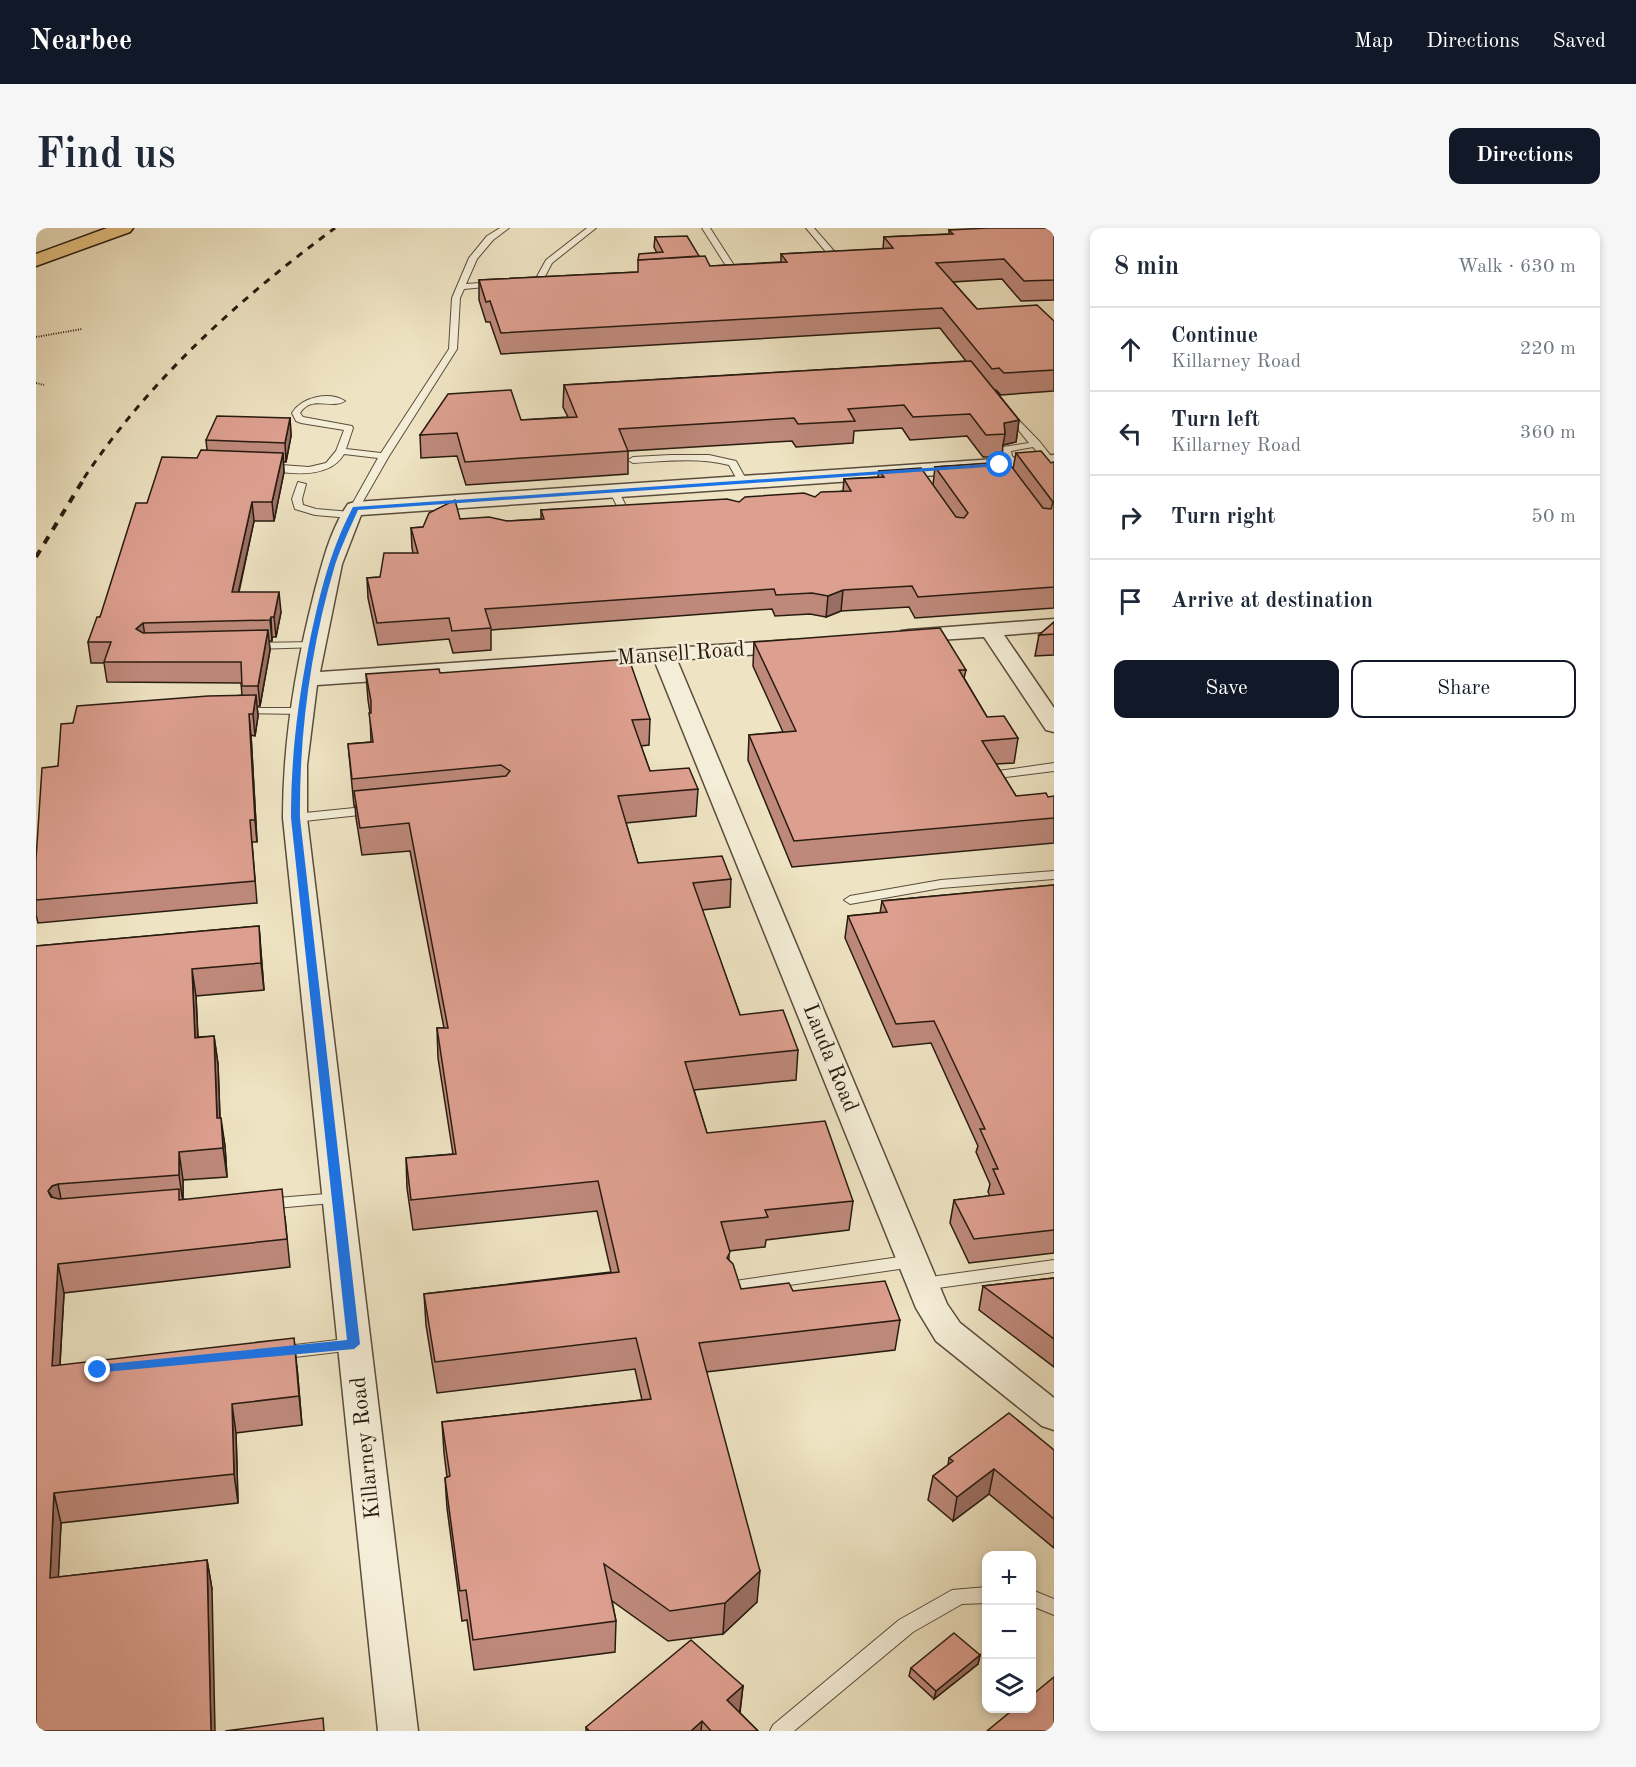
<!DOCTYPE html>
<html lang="en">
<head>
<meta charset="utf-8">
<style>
	body { margin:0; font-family:"Old Standard TT",serif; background:#f6f6f7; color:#1f2937 }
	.controls { position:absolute; right:18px; bottom:18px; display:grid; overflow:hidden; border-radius:12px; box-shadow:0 3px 9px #0003 }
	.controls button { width:54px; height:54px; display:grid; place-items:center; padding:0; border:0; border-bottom:2px solid #e0e1e3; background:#fff; color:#1f2937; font:30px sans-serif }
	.stop { position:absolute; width:18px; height:18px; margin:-14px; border:4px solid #1a73e8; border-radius:50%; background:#fff }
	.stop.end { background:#1a73e8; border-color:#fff; box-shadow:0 2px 6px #0008 }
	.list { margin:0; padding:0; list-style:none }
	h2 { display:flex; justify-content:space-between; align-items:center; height:78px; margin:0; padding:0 24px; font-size:26px }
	h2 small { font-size:20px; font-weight:400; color:#747a83 }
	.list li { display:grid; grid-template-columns:39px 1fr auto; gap:18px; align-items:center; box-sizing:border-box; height:84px; padding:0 24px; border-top:2px solid #e0e1e3 }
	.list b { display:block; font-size:22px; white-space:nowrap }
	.list p { margin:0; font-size:20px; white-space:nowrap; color:#747a83 }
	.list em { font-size:20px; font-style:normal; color:#747a83 }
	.actions { display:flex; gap:12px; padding:18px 24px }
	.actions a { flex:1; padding:14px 0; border:2px solid #111827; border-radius:12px; text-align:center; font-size:21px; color:#111827 }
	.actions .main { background:#111827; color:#fff }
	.icon { flex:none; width:33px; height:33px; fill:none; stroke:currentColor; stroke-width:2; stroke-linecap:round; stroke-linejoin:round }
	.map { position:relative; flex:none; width:1018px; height:1503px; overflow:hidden; border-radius:12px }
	header { display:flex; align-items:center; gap:36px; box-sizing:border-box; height:84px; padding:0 30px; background:#111827; color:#fff }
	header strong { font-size:28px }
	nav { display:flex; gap:33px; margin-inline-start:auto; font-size:21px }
	.intro { display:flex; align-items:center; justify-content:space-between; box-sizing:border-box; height:144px; padding:0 36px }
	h1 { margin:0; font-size:42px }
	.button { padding:15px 27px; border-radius:12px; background:#111827; color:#fff; font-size:21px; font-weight:700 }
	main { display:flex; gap:36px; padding:0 36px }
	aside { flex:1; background:#fff; border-radius:12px; box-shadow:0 3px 9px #0003 }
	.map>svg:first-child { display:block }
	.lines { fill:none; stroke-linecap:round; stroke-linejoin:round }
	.service-casing { stroke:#5a4d3c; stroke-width:2 }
	.minor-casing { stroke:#5a4d3c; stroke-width:3 }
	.motorway-casing { stroke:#281b10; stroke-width:3 }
	.path { stroke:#281b10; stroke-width:2; stroke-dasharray:1 1.5; stroke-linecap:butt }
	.service { fill:#f4edd7; fill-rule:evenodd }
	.minor { fill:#f4edd7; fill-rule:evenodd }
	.motorway { fill:#e7c281; fill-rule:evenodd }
	.rail-far1 { stroke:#281b10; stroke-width:3; stroke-dasharray:7 7; stroke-linecap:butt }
	.rail { stroke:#281b10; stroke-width:4; stroke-dasharray:8 8; stroke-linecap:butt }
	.wall { fill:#be897b; stroke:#281b10; stroke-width:1.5 }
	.shaded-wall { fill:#9b6f64; stroke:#281b10; stroke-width:1.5 }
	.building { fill:#dd9f8f; stroke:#281b10; stroke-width:1.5 }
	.route { fill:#1a73e8 }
	.labels { text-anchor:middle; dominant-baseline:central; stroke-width:5; stroke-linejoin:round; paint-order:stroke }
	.street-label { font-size:22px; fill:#281b10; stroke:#f4edd7 }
</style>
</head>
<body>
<header>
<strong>Nearbee</strong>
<nav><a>Map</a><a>Directions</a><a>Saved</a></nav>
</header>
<div class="intro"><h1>Find us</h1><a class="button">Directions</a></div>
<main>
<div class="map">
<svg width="1018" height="1503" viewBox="0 0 1018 1503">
	<rect width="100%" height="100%" fill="#eee3c2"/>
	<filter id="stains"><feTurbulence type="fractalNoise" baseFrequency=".00333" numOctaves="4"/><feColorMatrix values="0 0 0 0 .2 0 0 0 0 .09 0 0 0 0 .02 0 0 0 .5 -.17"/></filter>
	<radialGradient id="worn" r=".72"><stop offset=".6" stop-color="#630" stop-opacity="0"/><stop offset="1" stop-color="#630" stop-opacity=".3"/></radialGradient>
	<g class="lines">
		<defs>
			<g id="service">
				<path d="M464,0H473L457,12L441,31L430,56L459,54L463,56L459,58L428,61L424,70L421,121L353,228L322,282L314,280L342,230L308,226C293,252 252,246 228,241V237L231,236L273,239L290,235L300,223L308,202L265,195L260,193L256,185C266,169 293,163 309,173C295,182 276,166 264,185L267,189L316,198L317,200L310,221L345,225L413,121L416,70L433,30L451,8Z"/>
				<path d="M551,0H560L516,35L505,56H499L498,54L510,32Z"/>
				<path d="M666,0H674L701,42L700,44H694Z"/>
				<path d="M770,0H778L798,23L794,34L781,36V32L788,30L791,25Z"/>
				<path d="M971,180L1004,214L1018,232L1017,235H1011L997,219L975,223L976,228L983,236L981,238H975L968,231L967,219L993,215L967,183Z"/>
				<path d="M635,227H673L700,233L711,253L703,255L693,237C662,229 629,233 597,235L592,232L597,229Z"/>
				<path d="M262,254L270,256L266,271L267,277L280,281L315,284L320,287L315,290L279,287L259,281L256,271Z"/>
				<path d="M575,260H581L592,282L599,285V289L585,286L573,262Z"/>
				<path d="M279,414L283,415V419L215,421L210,418L215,415Z"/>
				<path d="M204,480H265L271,483L265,486L200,485V481Z"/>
				<path d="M1018,535V543L970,549L968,551L973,560L971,563H963L956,551L962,543Z"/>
				<path d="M338,578L344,582L342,585L259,594L253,590L259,586Z"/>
				<path d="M1018,643V651L905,660L814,676L808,672L814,668L905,652Z"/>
				<path d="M302,965L307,966L310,970L307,974L229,981L224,980L221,976L224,972L229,971Z"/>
				<path d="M877,1027L883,1029L885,1033L883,1037L877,1039L699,1065L693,1063L691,1059L693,1055L699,1053Z"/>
				<path d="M1018,1032V1044L887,1062L881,1060L879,1056L881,1052L887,1050Z"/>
				<path d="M318,1110L324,1112L326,1116L324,1120L318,1122L242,1131L236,1129L234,1125L236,1121L242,1119Z"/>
				<path d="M951,1359V1375L926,1376L877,1404L758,1503H734L737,1497L863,1392L916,1362Z"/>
				<path d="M996,1362L1018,1371V1387L996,1378Z"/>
			</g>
			<g id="minor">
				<path d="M1018,227V239L325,287L306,336L284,444L754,412L762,413L765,418L762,423L754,424L641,432L911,1076L924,1095L1018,1170V1202L1006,1198L900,1113L880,1080L619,434L281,457L271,537V590L382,1503H342L247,590C247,514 259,440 278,366C286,336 294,302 312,276L319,274Z"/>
				<path d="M1018,391V403L968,407L1018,480V504L1010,502L948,409L873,414L865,413L862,408L865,403L873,402Z"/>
			</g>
			<path id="motorway" d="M71,0H97L94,4L0,38V26Z"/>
		</defs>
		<use href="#service" class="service-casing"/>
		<use href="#minor" class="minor-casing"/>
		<use href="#motorway" class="motorway-casing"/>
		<g class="path">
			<path d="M0,109L46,101"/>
			<path d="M0,155L8,157"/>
		</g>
		<use href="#service" class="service"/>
		<use href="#minor" class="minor"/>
		<use href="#motorway" class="motorway"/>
		<path class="rail-far1" d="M48,250C115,150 203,71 299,0"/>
		<path class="rail" d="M0,329L49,249"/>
	</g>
	<g class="wall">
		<path d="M1018,0V72L985,73L966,51L917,54L941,81L1018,93V163L965,167L960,162H959L983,192L980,214L967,217L966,226L977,241L980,225L1015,235L1018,234V380L879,390L873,379L805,383L790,389L774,386L739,388L736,381L455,402V422L417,425L413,411L342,417L332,370L331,350L344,349L377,325L376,320L375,300L387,299L424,291L471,293L505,291V282L703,274L779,269L807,263L808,251L842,249L843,243L897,257L899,239L961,235L962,229H947L931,208L874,212L866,200L818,203L817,215L760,219L756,213L592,223V246L430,257L421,228L385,230L384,207L485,192L532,189L527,179L528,157L930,133L904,100L465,126L454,94H450L443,72V52L602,44L621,25L618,19L619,9L663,28L674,38L745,34V26L847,21L848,9L913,6V2Z"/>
		<path d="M254,190L255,208L250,234H247L248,244L238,293H218L203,364L245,384L240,409H236V413H233L234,422L224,478H221L222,488L219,508L215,507L221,614H216L221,675L2,695L0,687V631L22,538L37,495L206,467L205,455L71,454L68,435H55L52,414L64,389L111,275L171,222L170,212Z"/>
		<path d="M1018,394V427L999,428L1003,407Z"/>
		<path d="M718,414L930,442L928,450L951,489L982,510L978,535L960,536L980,568L1018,590V615L756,639L712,532L713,507L747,504L717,438Z"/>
		<path d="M404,445L614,491L613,517L605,518L614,543L662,561L660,588L590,595L602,635L695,651L694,679L666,682L704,787L762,822L760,852L658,862L671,905L817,973L813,1002L730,1012L729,1019L693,1023V1032L705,1061L757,1063L864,1092L859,1122L670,1144L721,1374L687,1406L632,1413L576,1373L580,1393L579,1424L438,1442L431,1392L426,1393L411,1280L409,1250L411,1249L408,1225L406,1194L606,1172L599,1141L401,1165L390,1097L388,1066L575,1044L561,983L377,1002L371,960L370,930L417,926L402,830L401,800H408L374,623L326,627L320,590L319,578H318L312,516L335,514L334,485L332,472L330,446Z"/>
		<path d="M1018,657V1025L933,1035L914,995L918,972L954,968L952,964L954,956L940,924L942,918L895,815L857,819L809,710L812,688L844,685L846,673Z"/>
		<path d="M223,698L228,762L160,768L162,809L178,808L182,836L184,890L189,918L191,949L147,952V971L249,989L254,1039L28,1065L24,1137L261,1139L266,1197L200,1205L202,1275L25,1295L22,1349L171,1332L176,1361L0,1503V718Z"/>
		<path d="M1018,1050V1139L943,1082L947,1058Z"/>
		<path d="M1018,1222V1320L953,1266L917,1293L892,1272L897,1248L912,1237L913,1230Z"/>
		<path d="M944,1427L942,1436L898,1471L873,1448L875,1440Z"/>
		<path d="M707,1458L704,1485L722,1503H550V1499Z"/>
	</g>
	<g class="shaded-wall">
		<path d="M254,190L255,208L250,234L249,215Z"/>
		<path d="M983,192L980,214L967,217L969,206L968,195Z"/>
		<path d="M247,225L248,244L238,293L236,274Z"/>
		<path d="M216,274L218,293L198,384L196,364Z"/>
		<path d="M807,362L805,383L790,389L792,368Z"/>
		<path d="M243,364L245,384L240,409L238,389Z"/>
		<path d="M235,389L236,409V413L234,392Z"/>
		<path d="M107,395L110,415L100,401Z"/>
		<path d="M232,402L234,422L224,478L222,458Z"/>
		<path d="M220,467L222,488L219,508L217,486Z"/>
		<path d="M213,486L215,507L221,614L219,592Z"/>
		<path d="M223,698L225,725L228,762L225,735Z"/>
		<path d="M156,741L160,768L163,837L159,810Z"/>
		<path d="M178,808L182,836L185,919L181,890Z"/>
		<path d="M185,890L189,918L191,949L187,920Z"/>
		<path d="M143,924L147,952V975L143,947Z"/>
		<path d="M22,956L28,985L12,963L16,958Z"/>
		<path d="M22,1036L28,1065L22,1167L16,1138Z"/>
		<path d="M258,1110L261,1139L266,1197L263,1168Z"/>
		<path d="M196,1176L200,1205L202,1275L198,1246Z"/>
		<path d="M958,1241L953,1266L917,1293L921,1269Z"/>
		<path d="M18,1265L25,1295L21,1379L14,1350Z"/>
		<path d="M171,1332L176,1361L179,1503H175Z"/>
		<path d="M724,1343L721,1374L687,1406L689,1375Z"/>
		<path d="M944,1427L942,1436L898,1471L900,1463Z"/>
		<path d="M707,1458L703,1489L691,1472Z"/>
		<path d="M666,1493L665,1503H655Z"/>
	</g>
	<g class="building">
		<path d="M952,0H1018V52L988,53L968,31L900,35L941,81L1001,77L1018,93V142L968,145L963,140L956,141L906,80L465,105L454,73L450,74L443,52L602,44V32L669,28L674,38L751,34L745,26L857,20L848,9L917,6L913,2Z"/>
		<path d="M651,8L663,28L602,32L603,26L627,24L619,9Z"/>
		<path d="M935,133L983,192L968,195L969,206L950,207L934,186L877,189L868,177L812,181L819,193L762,196L758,190L583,201L592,223L429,234L421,205L384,207L412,166L475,162L485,192L541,189L528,157Z"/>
		<path d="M181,188L254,190L249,215L170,212Z"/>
		<path d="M165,222L247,225L236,274H216L196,364H243L238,389H235L234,392L107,395L100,401L107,405L232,402L222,458H206L205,434H68L75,414H52L61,389H64L100,275H111L126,229L161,230Z"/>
		<path d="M1005,223L1015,235L1018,234V359L882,369L876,358L807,362L792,368L776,365L740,367L738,361L449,381L455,400L416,403L413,390L341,395L331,350L344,349L348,325H382L375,300L387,299L393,285L419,272L424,291L453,289L471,293L508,291L505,282L691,271L703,274L709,269L768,265L779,269L785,264L815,263L808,251L848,249L843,243L885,240L920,289L928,290L932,285L899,239L968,234L962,226H966L1007,280L1015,281L1017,274L980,225Z"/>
		<path d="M1018,394V406L1003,407Z"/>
		<path d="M904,400L930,442H923L951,489L968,488L982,510L946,513L980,568L1010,565L1012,569L1018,568V590L758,613L713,507L760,503L718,414Z"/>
		<path d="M593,431L614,491L596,492L614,543L653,540L662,561L582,568L602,635L686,628L695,651L657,655L704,787L747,782L762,822L649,834L671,905L789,893L817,973L729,982L732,989L685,994L694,1024L691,1030L697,1036L705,1061L753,1055L757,1063L849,1053L864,1092L663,1115L724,1343L689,1375L634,1383L568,1336L580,1393L437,1412L430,1362L424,1363L409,1250L414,1248L406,1194L615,1171L600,1110L399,1134L388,1066L583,1044L562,953L375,972L370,930L420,926L401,800H412L373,595L324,600L318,563L470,548L474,543L465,537L316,551L312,516L337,514L333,485H335V473L330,446L403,441L404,445Z"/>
		<path d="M220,467L217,486H213L219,592H214L219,653L0,672V631L6,540L22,538L25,496L37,495L41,478L172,468Z"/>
		<path d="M1018,657V1002L938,1011L918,972L968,966L957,941H962L944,901H949L898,793L860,796L812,688L851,684L846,673Z"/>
		<path d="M223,698L225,735L156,741L159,810L178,808L181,890H185L187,920L143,924V947L22,956L16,958L12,963L15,969L23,971L143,961V972L246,961L251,1011L22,1036L16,1138L258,1110L263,1168L196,1176L198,1246L18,1265L14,1350L171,1332L175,1503H0V718Z"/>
		<path d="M1018,1050V1111L947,1058Z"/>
		<path d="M973,1185L1018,1222V1291L958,1241L921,1269L897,1248L917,1233L913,1230Z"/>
		<path d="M918,1405L944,1427L900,1463L875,1440Z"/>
		<path d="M655,1412L707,1458L691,1472L722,1503H675L666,1493L655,1503H553L550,1499Z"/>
		<path d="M1018,1449V1503H951L979,1480H996V1467Z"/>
		<path d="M287,1490L288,1503H189Z"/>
	</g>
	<path class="route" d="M964,235L966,238L322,282C314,300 305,319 299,337C275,417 263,506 264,590L324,1116L318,1121L58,1145V1138L62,1137L311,1112L255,590C255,531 261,480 272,422C282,373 293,324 317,279Z"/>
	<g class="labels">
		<g class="street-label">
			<text transform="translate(645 426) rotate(-4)">Mansell Road</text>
			<text transform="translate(794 830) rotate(68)">Lauda Road</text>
			<text transform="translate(330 1220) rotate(-96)">Killarney Road</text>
		</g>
	</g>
	<rect width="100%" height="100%" filter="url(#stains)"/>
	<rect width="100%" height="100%" fill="url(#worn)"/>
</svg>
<div class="controls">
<button>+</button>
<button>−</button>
<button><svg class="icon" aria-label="layers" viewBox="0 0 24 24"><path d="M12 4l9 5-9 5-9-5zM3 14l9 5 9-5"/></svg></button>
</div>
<div class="stop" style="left:964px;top:237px"></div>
<div class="stop end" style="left:62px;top:1142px"></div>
</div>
<aside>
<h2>8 min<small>Walk · 630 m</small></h2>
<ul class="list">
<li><svg class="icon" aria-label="ahead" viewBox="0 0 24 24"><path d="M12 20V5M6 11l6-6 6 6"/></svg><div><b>Continue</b><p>Killarney Road</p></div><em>220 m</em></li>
<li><svg class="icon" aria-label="left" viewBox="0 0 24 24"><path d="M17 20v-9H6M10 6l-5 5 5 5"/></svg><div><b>Turn left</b><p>Killarney Road</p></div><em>360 m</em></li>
<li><svg class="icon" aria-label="right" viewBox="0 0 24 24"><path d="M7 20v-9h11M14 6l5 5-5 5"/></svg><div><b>Turn right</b></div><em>50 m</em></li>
<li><svg class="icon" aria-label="arrive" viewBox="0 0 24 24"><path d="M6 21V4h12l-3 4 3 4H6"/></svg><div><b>Arrive at destination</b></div></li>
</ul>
<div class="actions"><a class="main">Save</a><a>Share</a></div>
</aside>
</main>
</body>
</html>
